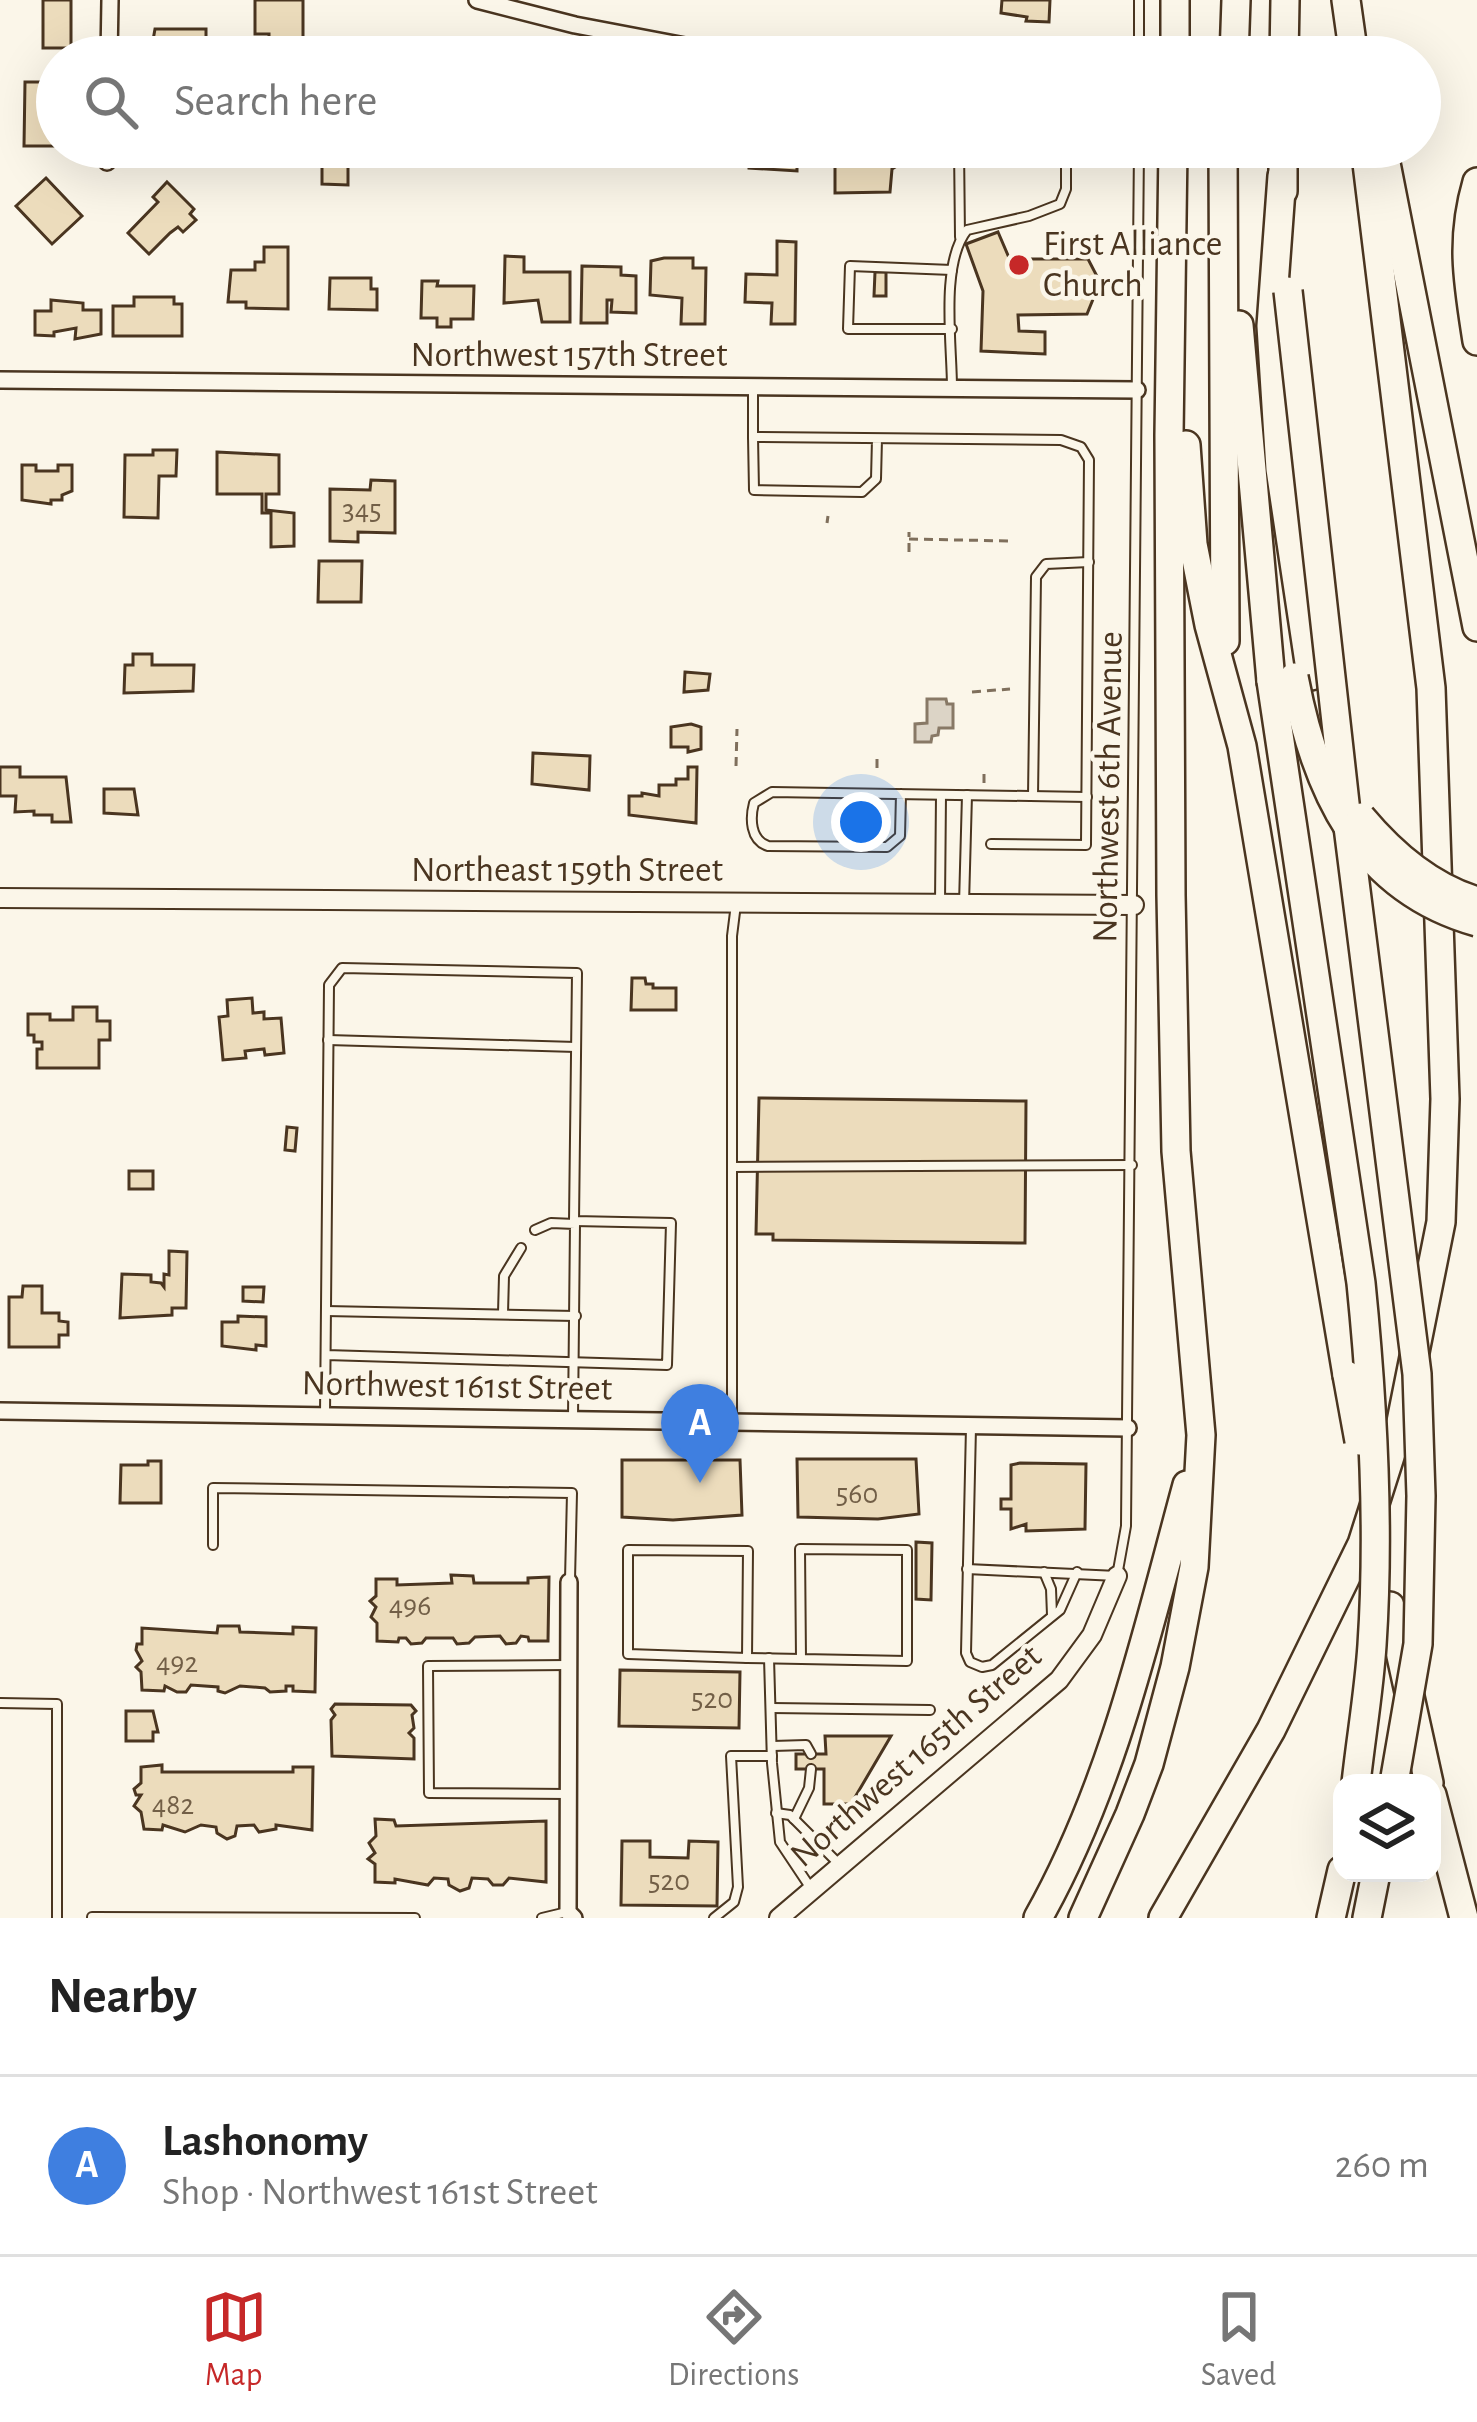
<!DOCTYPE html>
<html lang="en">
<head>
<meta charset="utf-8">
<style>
	body { margin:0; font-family:"Alegreya Sans",sans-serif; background:#f6f6f6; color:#222 }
	.controls { position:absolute; right:36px; bottom:36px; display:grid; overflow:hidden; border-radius:24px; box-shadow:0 12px 48px #0002 }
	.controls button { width:108px; height:108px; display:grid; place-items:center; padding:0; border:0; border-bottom:3px solid #e0e0e0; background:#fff; color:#222; font:60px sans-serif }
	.you { position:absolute; left:861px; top:822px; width:42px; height:42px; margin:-30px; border:9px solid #fff; border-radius:50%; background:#1a73e8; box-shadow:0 0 0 18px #1a73e833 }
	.badge { display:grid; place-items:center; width:78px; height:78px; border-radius:50%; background:#c62828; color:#fff; font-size:39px; font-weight:700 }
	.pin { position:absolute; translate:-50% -99px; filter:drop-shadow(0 3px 6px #0008) }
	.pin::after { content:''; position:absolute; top:63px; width:42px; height:36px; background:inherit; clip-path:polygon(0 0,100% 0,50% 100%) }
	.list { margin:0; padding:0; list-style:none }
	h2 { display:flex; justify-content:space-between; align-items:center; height:156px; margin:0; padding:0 48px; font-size:51px }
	h2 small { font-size:39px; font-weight:400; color:#767676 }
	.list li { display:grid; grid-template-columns:78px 1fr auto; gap:36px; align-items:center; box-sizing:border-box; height:180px; padding:0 48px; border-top:3px solid #e0e0e0 }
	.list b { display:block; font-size:45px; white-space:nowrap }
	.list p { margin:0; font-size:39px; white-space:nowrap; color:#767676 }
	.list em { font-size:39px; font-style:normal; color:#767676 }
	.icon { flex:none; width:66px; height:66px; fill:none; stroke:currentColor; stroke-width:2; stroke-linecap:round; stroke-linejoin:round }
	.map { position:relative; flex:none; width:1477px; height:1918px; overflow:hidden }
	.search { position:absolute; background:#fff; box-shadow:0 12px 48px #0002; left:36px; right:36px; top:36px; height:132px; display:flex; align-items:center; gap:30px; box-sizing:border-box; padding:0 42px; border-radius:66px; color:#767676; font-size:45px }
	.sheet { height:336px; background:#fff }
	nav { display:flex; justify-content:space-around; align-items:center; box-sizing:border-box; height:168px; border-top:3px solid #e0e0e0; background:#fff; font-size:33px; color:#767676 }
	nav a { display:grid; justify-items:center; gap:6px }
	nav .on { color:#c62828 }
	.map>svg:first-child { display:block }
	.water { fill:#dcd4c6; stroke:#887966; stroke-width:3 }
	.building { fill:#ecdcbc; stroke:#4a3520; stroke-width:3 }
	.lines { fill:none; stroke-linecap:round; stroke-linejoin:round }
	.service-casing { stroke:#4a3520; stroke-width:12 }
	.minor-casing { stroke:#4a3520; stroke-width:20 }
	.tertiary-casing { stroke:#4a3520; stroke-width:22 }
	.motorway-casing { stroke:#4a3520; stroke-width:32 }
	.path { stroke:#7f6f5c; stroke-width:3; stroke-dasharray:9 6; stroke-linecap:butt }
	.service { stroke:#fbf6e9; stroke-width:8 }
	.minor { stroke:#fbf6e9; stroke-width:15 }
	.tertiary { stroke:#fbf6e9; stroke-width:18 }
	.motorway { stroke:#fbf6e9; stroke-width:27 }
	.motorway-bridge-casing { stroke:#4a3520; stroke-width:32; stroke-linecap:butt }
	.motorway-bridge { stroke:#fbf6e9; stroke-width:27 }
	.poi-dot { fill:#c62828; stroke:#fbf6e9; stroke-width:4.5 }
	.labels { text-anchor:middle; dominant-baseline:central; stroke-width:9; stroke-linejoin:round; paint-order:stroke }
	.number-label { font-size:30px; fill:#725f47 }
	.poi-label { font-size:36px; fill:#4a3520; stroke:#fbf6e9; text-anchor:start }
	.street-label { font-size:36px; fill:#4a3520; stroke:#fbf6e9 }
</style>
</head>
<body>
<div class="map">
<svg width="1477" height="1918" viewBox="0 0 1477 1918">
	<rect width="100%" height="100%" fill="#fbf6e9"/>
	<path class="water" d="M927,699H946L947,704H953V728H939L938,735L932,736L931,742H915V724L927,723Z"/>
	<g class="building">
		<rect x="43" y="0" width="28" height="48"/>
		<path d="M255,0H303V40L269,39V34H255Z"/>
		<path d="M1002,0H1050L1049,22L1026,21L1027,17L1001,13Z"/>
		<path d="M155,29H206V45H191V57H150Z"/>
		<path d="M25,82H57L54,146H24Z"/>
		<path d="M749,147H803V160H797V171L749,168Z"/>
		<path d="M894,147H904L910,158L892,169L890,192L835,193V164H860Z"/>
		<path d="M322,166H348V185L322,184Z"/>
		<path d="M46,178L82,216L52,244L16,206Z"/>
		<path d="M167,182L194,209L190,214L196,220L183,232L178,227L170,233L149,254L128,233L158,202L153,197Z"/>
		<path d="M998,232L1013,267H1017L1018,259H1088L1100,282L1087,314L1018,315L1019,331L1045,332V354L981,351L983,291L966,244Z"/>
		<path d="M777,241L796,242L795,324H771L772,303L745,302L746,274L777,275Z"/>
		<path d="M264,247H288V309L246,308V302H228L231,270H255V262H264Z"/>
		<path d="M505,256L524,257V272H570V322H542L538,300L504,303Z"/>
		<path d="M664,258H693V268H706L705,324H681L682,298L650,295L651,261Z"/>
		<path d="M582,266L621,267V275L636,276V313L611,312L612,300H607V323H581Z"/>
		<path d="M875,272H886V296H874Z"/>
		<path d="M330,278H371V289H377V310L329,309Z"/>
		<path d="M422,281H438L437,286H474L473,319H451V327H437V318H421Z"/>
		<path d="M134,297H174V304H182V336H113V306H134Z"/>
		<path d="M51,300L83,303V310H101V334L75,339L76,328L54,332V336L35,335V311H51Z"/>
		<path d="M153,450H177L176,476H159L158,518L124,517L125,455H153Z"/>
		<path d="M217,452L279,455V494H266V510L294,513V546L271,547V513H262V494H217Z"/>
		<path d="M22,465H36V471H58V465H72V491L62,495V500H51V504L22,500Z"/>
		<path d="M371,480L395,481V533L358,532V542L330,541V489L370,490Z"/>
		<path d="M319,561H362L361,602H318Z"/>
		<path d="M133,654H152V665H194L193,691L124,693L125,665H133Z"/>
		<path d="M685,672L710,674L708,690L684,692Z"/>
		<path d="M691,724L701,727V749L688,752V747H671V727Z"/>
		<path d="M533,753L590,756L589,790L532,784Z"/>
		<path d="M0,767H20V777H66L71,822H52V815H34V811L15,812L16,796H0Z"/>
		<path d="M688,767H697L696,823L629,815V796H642V793L659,796V785H676V779H688Z"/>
		<path d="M104,789H134L138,815L104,813Z"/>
		<path d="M632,978H645L646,984H653V988H676V1010H631Z"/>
		<path d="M252,998L253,1013L264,1012V1019L281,1018L284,1053L265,1055L264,1049L245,1051L246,1058L223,1060L219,1017L228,1016L227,1000Z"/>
		<path d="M73,1007H97V1021H110V1040H99V1068H37V1049H42V1042H34V1035H28V1014H50V1020H73Z"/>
		<path d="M759,1098L1026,1101L1025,1243L773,1240V1234H756Z"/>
		<path d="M287,1127L297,1128L295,1151L285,1150Z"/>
		<rect x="129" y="1171" width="24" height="18"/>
		<path d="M169,1251L187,1252L186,1308H172V1315L120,1318L122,1274L151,1275V1282L161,1283L164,1287V1274L169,1275Z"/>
		<path d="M23,1286H42V1313H59V1321L68,1322V1335H59V1347H9V1297H22Z"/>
		<path d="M243,1287H264L263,1302L243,1301Z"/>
		<path d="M238,1316L266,1317V1346L256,1345V1350L222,1346V1322H238Z"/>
		<path d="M797,1459H916L919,1514L878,1519L798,1517Z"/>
		<path d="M622,1460H740L742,1515L673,1520L622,1517Z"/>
		<path d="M148,1461H161V1503H120L121,1465H148Z"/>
		<path d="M1020,1463L1086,1464L1085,1529L1026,1531V1524L1011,1529V1509H1001V1499H1011V1465Z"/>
		<path d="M916,1542L932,1543L931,1600L916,1599Z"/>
		<path d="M451,1575L473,1576L474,1583H528V1578L549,1577L548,1641H529L528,1637L521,1636L516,1643L506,1644L500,1636L475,1637L469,1643L457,1644L453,1638H426L422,1643L411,1644L406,1638H399L398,1642L377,1641V1623L371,1617L376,1607L370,1601L376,1596V1579H397V1585L452,1583Z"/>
		<path d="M218,1626H239L240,1632L293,1634V1627L316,1628L315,1692L293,1691V1686H286V1691L270,1692L265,1688L240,1686L225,1693L218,1691V1687L191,1685L186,1692H177L165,1686L164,1691L142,1690L141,1672L136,1667L142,1661L136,1650L137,1644H142V1628L217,1633Z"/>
		<path d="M620,1670L740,1672L739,1728L619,1726Z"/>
		<path d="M335,1704L411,1705L416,1711L412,1715L414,1728L409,1733L414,1738V1759L332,1756L331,1720L335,1715L331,1709Z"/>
		<path d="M126,1711H153L158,1732H153V1741H126Z"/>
		<path d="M825,1736H891L851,1804H824V1769H796V1754H826Z"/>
		<path d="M162,1765V1772H293V1767H313L312,1830L276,1825V1829L259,1832L254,1825L237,1826L235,1836L227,1839L217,1833L216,1827L201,1825L185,1832L163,1825L162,1830L144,1829L141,1812L134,1806L141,1795H136L134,1789L141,1783V1767Z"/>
		<path d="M375,1819L394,1820L396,1826L546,1821V1882L509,1878L503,1885H493L488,1879L472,1878L469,1888L460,1891L449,1885L448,1879L434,1878L428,1885L395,1879V1883L375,1882V1864L368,1859L375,1853L369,1843L376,1836Z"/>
		<path d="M622,1841H650V1857L688,1858L689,1841L718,1842L717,1906L621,1905Z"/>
	</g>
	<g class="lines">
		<defs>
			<g id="service">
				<path d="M1139,57V0"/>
				<path d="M959,147L960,237"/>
				<path d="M952,270L850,266L848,329H952"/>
				<path d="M753,386V437"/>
				<path d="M952,388C952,344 940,264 967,230L1029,216L1060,204L1066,189V147"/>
				<path d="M877,439L876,479L862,492L754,490L753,437L1061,440L1081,447L1089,460L1086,845L991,844"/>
				<path d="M901,794L900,836L887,847L768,846C750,840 750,818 754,803L772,792L1087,797"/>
				<path d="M1033,796L1036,577L1046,564L1089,562"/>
				<path d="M940,902L941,795"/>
				<path d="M964,904L967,795"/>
				<path d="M328,1040L576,1047"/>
				<path d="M732,1167L1132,1165"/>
				<path d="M535,1230L551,1223L575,1224L573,1418"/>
				<path d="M326,1311L576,1316"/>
				<path d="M503,1313L504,1276L521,1248"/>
				<path d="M325,1414L329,985L342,968L577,973L574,1221L671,1223L667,1365L326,1355"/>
				<path d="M732,1420V936L736,904"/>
				<path d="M971,1427L966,1653L970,1662L982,1667L992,1665L1060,1610L1077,1572"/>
				<path d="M213,1545V1488L572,1493L570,1580"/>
				<path d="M628,1550L748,1551L747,1658L628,1654Z"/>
				<path d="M967,1569L1117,1576L1126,1526L1139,147"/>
				<path d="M1044,1572L1051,1589L1052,1615"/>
				<path d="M747,1658L907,1661V1550L800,1549L801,1659"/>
				<path d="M769,1658L772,1763L780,1842L810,1887"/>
				<path d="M0,1703L57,1704V1918"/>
				<path d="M772,1708L930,1710"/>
				<path d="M773,1746L806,1745L811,1754"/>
				<path d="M567,1794L429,1793L428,1666L568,1665"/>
				<path d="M776,1813L790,1815L840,1865"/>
				<path d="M794,1819L809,1788L811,1769"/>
				<path d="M92,1917L415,1918"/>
				<path d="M542,1918L567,1912"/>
				<path d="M714,1918L734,1902L738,1887L731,1756H772"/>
			</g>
			<g id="minor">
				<path d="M477,0L575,25L743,57"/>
				<path d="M109,57L110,0"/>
				<path d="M107,162V147"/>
				<path d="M0,380L1137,390"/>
				<path d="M0,1411L1128,1428"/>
				<path d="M569,1582L568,1912L574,1918"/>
			</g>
			<g id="tertiary">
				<path d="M0,898L1134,905"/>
				<path d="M779,1918L1059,1680L1092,1635L1117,1576"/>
			</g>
			<g id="motorway">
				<path d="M1346,0L1354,57"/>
				<path d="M1175,57V0"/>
				<path d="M1234,57L1236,0"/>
				<path d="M1284,57L1285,0"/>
				<path d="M1223,147L1225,641"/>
				<path d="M1283,147V191"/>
				<path d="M1379,147L1385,158L1477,627"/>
				<path d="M1282,176L1271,326L1280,469L1311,676"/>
				<path d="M1477,182C1460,240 1468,283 1477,341"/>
				<path d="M1239,325L1271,681"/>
				<path d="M1186,445L1193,544L1209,625L1242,746L1347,1375"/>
				<path d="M1390,1606L1429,1783"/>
				<path d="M1432,1795L1464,1918"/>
				<path d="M1038,1918C1113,1785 1147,1632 1187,1485"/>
				<path d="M1083,1918L1130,1814L1149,1764L1175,1667L1194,1567L1201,1435L1176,1151L1171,895L1169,435L1173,147"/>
				<path d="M1163,1918L1271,1730L1362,1544L1401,1422L1441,1222L1445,1099L1431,688L1365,147"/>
				<path d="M1331,1918L1342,1870"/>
				<path d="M1367,1918L1376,1873"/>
			</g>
		</defs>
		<use href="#service" class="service-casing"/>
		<use href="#minor" class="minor-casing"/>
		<use href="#tertiary" class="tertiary-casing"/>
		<use href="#motorway" class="motorway-casing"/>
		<g class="path">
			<path d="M827,523L828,516"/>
			<path d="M909,539L1010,541"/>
			<path d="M909,552V532"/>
			<path d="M972,692L1010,689"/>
			<path d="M736,766L737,729"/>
			<path d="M877,768V758"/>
			<path d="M984,783V769"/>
		</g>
		<use href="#service" class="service"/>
		<use href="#minor" class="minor"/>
		<use href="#tertiary" class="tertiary"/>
		<use href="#motorway" class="motorway"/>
		<defs>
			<g id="motorway-bridge">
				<path d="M1288,291L1345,803L1417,1374L1421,1496L1418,1644L1394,1783"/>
				<path d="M1294,677C1315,788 1359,889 1477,922"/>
				<path d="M1271,681L1361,1283C1373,1402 1380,1525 1372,1645C1369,1691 1361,1737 1356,1783"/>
				<path d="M1361,817C1392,854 1430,887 1477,901"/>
				<path d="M1347,1375L1359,1441"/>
			</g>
		</defs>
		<use href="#motorway-bridge" class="motorway-bridge-casing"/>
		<use href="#motorway-bridge" class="motorway-bridge"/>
	</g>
	<circle class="poi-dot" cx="1019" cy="265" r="12"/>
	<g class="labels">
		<g class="number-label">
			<text x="362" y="510">345</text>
			<text x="857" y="1494">560</text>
			<text x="410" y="1606">496</text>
			<text x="177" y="1663">492</text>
			<text x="712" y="1699">520</text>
			<text x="173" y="1805">482</text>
			<text x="669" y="1881">520</text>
		</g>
		<g class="poi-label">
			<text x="1043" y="244">First Alliance<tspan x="1043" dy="41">Church</tspan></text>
		</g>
		<g class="street-label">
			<text x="569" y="355">Northwest 157th Street</text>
			<text transform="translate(1108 787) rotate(-89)">Northwest 6th Avenue</text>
			<text x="567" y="870">Northeast 159th Street</text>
			<text transform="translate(457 1386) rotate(1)">Northwest 161st Street</text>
			<text transform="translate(916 1756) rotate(-41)">Northwest 165th Street</text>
		</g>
	</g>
</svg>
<div class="controls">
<button><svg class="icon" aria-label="layers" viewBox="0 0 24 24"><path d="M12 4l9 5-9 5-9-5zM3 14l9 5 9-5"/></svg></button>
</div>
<div class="you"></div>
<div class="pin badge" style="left:700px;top:1483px;background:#3f7fe0">A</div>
<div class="search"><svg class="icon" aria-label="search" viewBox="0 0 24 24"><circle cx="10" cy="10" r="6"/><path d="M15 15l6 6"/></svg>Search here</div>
</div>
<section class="sheet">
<h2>Nearby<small></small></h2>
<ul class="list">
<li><span class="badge" style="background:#3f7fe0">A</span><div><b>Lashonomy</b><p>Shop · Northwest 161st Street</p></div><em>260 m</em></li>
</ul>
</section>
<nav>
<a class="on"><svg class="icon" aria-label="map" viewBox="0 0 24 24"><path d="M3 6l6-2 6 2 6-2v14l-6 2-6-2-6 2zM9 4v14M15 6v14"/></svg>Map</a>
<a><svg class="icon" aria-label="directions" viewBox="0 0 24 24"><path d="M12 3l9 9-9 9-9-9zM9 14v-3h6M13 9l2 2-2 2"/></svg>Directions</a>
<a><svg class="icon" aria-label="saved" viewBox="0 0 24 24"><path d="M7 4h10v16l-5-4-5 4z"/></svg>Saved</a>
</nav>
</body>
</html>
